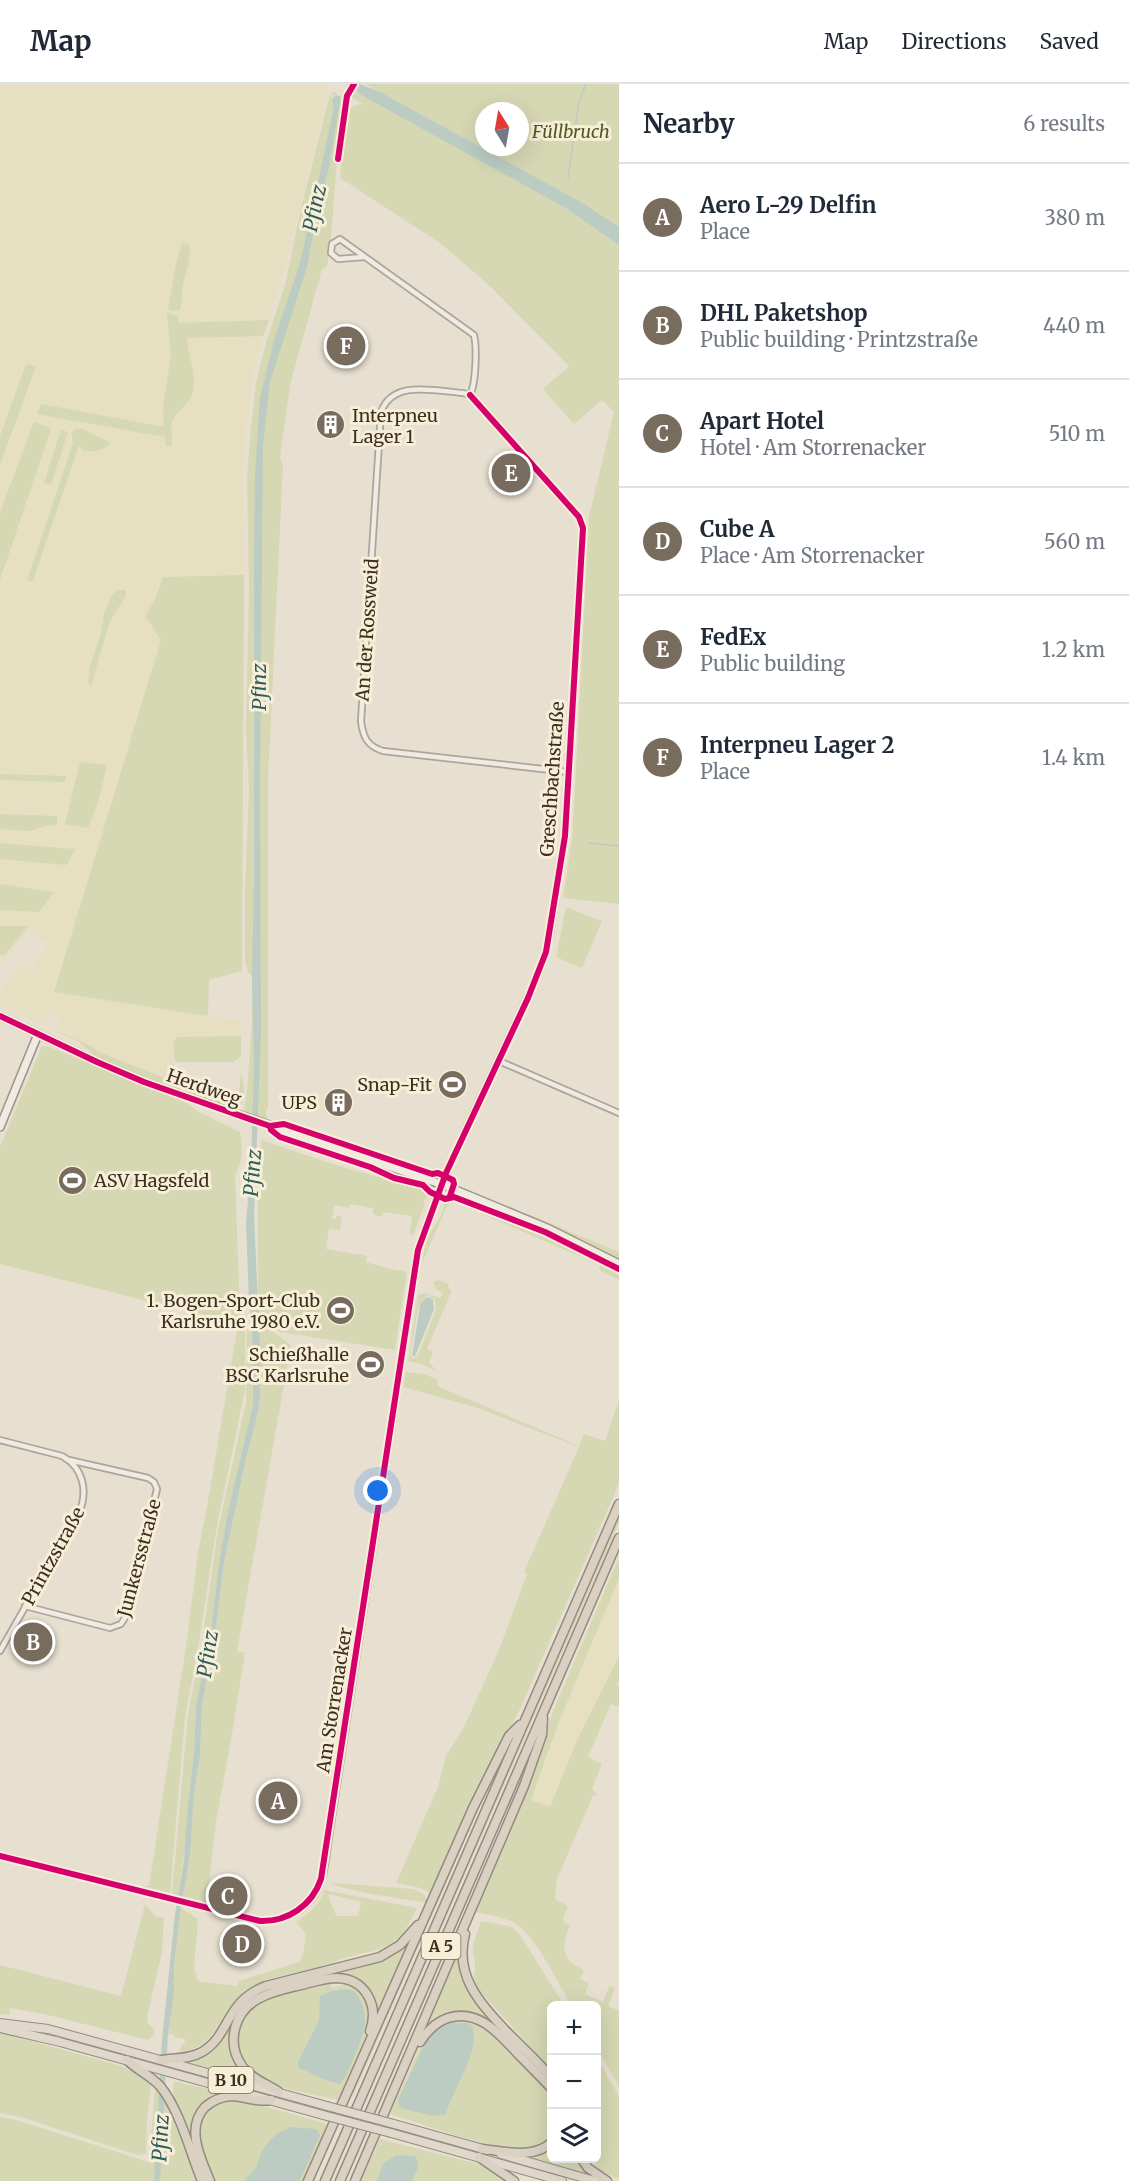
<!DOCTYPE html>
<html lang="en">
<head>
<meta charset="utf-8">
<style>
	body { margin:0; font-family:Merriweather,serif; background:#f6f6f7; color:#1f2937 }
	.controls { position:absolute; right:18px; bottom:18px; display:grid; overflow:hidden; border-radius:9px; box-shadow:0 6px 24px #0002 }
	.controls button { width:54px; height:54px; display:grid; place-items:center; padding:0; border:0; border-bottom:2px solid #e0e1e3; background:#fff; color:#1f2937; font:30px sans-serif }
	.compass { position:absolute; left:475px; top:18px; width:54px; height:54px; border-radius:50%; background:#fff; box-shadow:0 6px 24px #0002; rotate:349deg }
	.you { position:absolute; left:378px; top:1407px; width:21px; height:21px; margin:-15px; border:4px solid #fff; border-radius:50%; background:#1a73e8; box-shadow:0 0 0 9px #1a73e833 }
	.badge { display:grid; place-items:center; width:39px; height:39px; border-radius:50%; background:#786c5e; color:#fff; font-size:20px; font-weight:700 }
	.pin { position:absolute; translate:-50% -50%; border:3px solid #fff; box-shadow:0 2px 6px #0006 }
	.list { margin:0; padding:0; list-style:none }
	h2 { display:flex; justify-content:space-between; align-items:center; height:78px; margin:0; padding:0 24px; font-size:26px }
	h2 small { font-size:20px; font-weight:400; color:#747a83 }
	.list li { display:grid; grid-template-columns:39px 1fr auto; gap:18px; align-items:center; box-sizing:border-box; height:108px; padding:0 24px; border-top:2px solid #e0e1e3 }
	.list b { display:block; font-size:22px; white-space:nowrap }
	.list p { margin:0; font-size:20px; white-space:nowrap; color:#747a83 }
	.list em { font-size:20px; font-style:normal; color:#747a83 }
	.icon { flex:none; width:33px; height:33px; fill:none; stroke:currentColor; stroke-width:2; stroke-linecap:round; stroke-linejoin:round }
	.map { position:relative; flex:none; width:619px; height:2097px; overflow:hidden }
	header { display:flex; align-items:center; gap:36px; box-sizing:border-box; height:84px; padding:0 30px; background:#fff; border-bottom:2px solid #e0e1e3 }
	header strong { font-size:28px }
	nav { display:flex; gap:33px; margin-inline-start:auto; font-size:21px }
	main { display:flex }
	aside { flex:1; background:#fff }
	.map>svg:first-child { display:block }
	.farmland { fill:#e6dfc2 }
	.green { fill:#d6d7b3; fill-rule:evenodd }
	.water { fill:#bcccc2 }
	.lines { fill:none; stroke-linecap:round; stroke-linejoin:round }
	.stream { stroke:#bcccc2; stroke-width:1.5 }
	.minor-casing { stroke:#ada599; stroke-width:8 }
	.tertiary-casing { stroke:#ada599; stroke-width:9 }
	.secondary-casing { stroke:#9c958a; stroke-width:10 }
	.trunk-casing { stroke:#928b80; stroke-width:10 }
	.motorway-casing { stroke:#928b80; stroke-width:11 }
	.minor { stroke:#efebe3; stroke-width:4.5 }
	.tertiary { stroke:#efebe3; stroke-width:6 }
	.secondary { stroke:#efebe3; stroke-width:7 }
	.trunk { stroke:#e0d9cb; stroke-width:8 }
	.motorway { stroke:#dad1c2; stroke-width:8 }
	.trunk-bridge-casing { stroke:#928b80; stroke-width:10; stroke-linecap:butt }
	.trunk-bridge { stroke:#e0d9cb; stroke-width:8 }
	.cycleway-casing { stroke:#f7eed8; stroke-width:10 }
	.cycleway { stroke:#d6006c; stroke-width:6 }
	.labels { text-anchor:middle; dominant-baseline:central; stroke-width:6; stroke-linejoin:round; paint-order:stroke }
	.shield { fill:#f7eed8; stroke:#756857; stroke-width:1.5 }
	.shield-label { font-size:16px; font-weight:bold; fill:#3d2e20 }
	.park-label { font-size:18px; font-style:italic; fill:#4d5a26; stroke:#f7eed8 }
	.poi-label { font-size:18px; fill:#3d2e20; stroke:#f7eed8; text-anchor:end }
	.street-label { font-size:18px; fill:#3d2e20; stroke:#f7eed8 }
	.water-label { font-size:20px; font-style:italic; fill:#2f5d5a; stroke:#f7eed8 }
</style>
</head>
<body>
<header>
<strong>Map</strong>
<nav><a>Map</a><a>Directions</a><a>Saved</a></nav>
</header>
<main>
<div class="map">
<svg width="619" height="2097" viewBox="0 0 619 2097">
	<rect width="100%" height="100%" fill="#e7e0d1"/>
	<g class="farmland">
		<path d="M0,0H323L328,8L290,166L269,236L178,239L187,254L263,252L252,294L245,351L243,401L244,514L161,556L54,908L241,937V952L177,953L173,958L174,997L101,969L89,961L56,947L60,932L49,929L45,942L37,938L38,933L34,937L0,922V909L10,894L20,880L30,887L49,859L29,846L0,883V871H5L28,842H0V826L39,828L53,807L0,800V775L67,781L75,765L0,759V745L29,747L50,741L57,742V732L0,730V381L36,283L26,280L0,352Z"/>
		<path d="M619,1494V1572L578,1654L550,1723L531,1716L558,1640Z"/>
	</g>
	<g class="green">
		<path d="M365,0H619V143L583,119ZM484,27H520V63H484Z"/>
		<path d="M354,5L361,11L567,125L619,161V820L563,814L572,754L575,704L589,433L614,328L602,316L574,340L543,305L569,282L491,203L440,159L340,94L343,55L348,27L355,21L363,20L350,13Z"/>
		<path d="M334,8L337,9L336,11H332L331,14L333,16L334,24L340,17V11L344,21L337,75L331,153L327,182L322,185L290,301L280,374L283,381L268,695V1022L266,1028L267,1034C261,1035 247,1031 244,1026L247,1007L252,936V892L248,888L245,876V809L249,704L246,646L249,503L247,394L250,354L256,299L266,259L285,201L303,116L330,11Z"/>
		<path d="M182,159L189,161C192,177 183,192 182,208C181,216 183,219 179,227L168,226L176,180Z"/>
		<path d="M167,229L179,232L178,239L269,236L263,252L187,254C188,273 198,292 192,311C188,322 176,327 172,338C169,347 174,354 171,362H166L165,353L37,330L41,320L164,343L163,324L171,271Z"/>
		<path d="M26,280L36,282L0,381V352Z"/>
		<path d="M34,338L51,344L0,496V429Z"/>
		<path d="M81,344L111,359C103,367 94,368 84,367L79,361L33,497H27L73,359L72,349L74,345Z"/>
		<path d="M61,346L68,348L51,400L44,399Z"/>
		<path d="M244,491L242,887L209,896L208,932L54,908L161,556L145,532L155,516L163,493Z"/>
		<path d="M118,506H126V512L111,535L106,550L91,603L88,599L90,582L101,550L104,530L112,511Z"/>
		<path d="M80,678L107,681L98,718L88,744L65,740Z"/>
		<path d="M0,690L66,692L65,698L0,696Z"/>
		<path d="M0,730L57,732V742L50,741L29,747L0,745Z"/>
		<path d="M0,759L75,765L67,781L0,775Z"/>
		<path d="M0,800L54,808L39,828L0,826Z"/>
		<path d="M566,823L602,837L582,884L556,873Z"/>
		<path d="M0,842H28L5,871H0Z"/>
		<path d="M50,944L89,961L101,969L173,997L175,995L238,1018L241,989C245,1001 246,1017 238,1027L235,1026L171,1004L96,973L79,958Z"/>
		<path d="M241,952V972L233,978H175L173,958L177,953Z"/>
		<path d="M42,962L49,963L186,1019L197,1027L240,1048C243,1063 243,1078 235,1091L240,1232L223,1235L211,1233L0,1180V1063Z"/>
		<path d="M261,1056C303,1070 344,1085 387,1095C400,1098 416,1097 428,1105L429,1109L423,1118L425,1119L413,1152L410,1150L412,1132L383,1128L382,1133L373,1130V1124L351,1120L350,1124L334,1121L332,1135H336V1132L342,1133L340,1146L329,1145L326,1165L367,1172L366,1178L390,1185L407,1188L395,1266L280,1248C271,1244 270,1235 258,1235V1113Z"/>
		<path d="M450,1113L531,1144L619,1186V1196L599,1186L600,1181L457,1119H451L446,1124L422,1179L426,1156L441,1131L446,1115Z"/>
		<path d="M523,1128L619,1168V1176Z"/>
		<path d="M439,1196L449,1200L448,1204L452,1206L427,1265L433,1268L429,1279L437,1287L419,1279L408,1277L418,1211L424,1209L440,1214L443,1209L436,1205L433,1198ZM426,1211L435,1215L436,1226L418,1272L413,1274L410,1272L418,1224Z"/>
		<path d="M252,1242L253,1320L228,1427L219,1479L211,1548L196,1621L194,1669L188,1720L187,1751L178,1811L172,1810L188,1630L201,1564L218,1446L246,1318L247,1245Z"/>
		<path d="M259,1242L268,1244L291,1261L237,1567L245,1569L231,1656L216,1737L207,1819L183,1813L190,1772L194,1711L200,1671L202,1621L215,1551L224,1479L245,1379L258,1328L260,1301Z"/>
		<path d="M228,1243L245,1245V1306L217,1441L198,1564L185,1633L170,1809L142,1802H149L186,1562L198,1469L210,1406L237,1246Z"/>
		<path d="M406,1288L424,1290L438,1296L437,1302L579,1362L584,1350L605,1357L619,1316V1400L520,1625L450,1764L430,1809L417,1803L396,1799L438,1703L446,1672L465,1641L499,1566L527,1490L524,1488L579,1363L475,1323L403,1303Z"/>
		<path d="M619,1434V1439L367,2014Z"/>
		<path d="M619,1473V1494L558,1640L531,1716L550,1723L578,1654L619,1572V1598L616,1601L619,1602V1623L611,1620L588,1673L602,1680L592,1704L597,1712H593L557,1795L555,1815L568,1822L563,1834L564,1839L570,1841C561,1862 561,1876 584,1886L580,1895L589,1899L585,1910L603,1918L609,1902L615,1904L608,1922L619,1927V2002L597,1965L596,1922L571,1921C560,1902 534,1850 516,1840C505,1833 489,1831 476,1828L501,1768L555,1623Z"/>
		<path d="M477,1720L480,1721L353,2012L348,2010Z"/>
		<path d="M332,1799L413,1805L421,1808L428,1816L427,1819C407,1815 346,1808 332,1799Z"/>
		<path d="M324,1806L417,1824C412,1833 409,1842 401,1851C383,1870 357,1868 334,1878C311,1887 283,1889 259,1899C217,1916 225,1962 180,1968L181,1962L185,1958V1955L174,1953L173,1950H168C174,1908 174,1866 181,1824L198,1835L194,1884L198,1897L237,1902L239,1897L299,1878L303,1871L306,1850L296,1838C308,1830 321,1820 324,1806ZM329,1810L361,1818L358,1832H336C334,1823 329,1819 329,1810Z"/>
		<path d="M145,1820L156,1833H164L162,1868L147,1933L148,1940L154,1945V1951L148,1956L48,1931L10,1924L9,1931L0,1930V1881L121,1912Z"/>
		<path d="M481,1837L512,1843L519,1849L564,1921L552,1922L551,1986L478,1905C471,1889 476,1892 475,1878C475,1870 474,1876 473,1869C471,1859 479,1847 481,1837Z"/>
		<path d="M415,1851L377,1935L376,1927L352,1894L256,1912L230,1957L253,1996L189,1979L188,1977L204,1970L232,1933L255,1910L403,1863Z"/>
		<path d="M459,1859L461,1886L469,1907L546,1992L551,1998V2001L472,1930L425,1946Z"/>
		<path d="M333,1897L337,1898L331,1899L332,1904L349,1899C356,1903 362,1908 366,1915C380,1938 348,1993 338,2016C300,2007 234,2003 238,1948C239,1933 253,1920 266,1914C283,1906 313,1902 333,1897Z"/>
		<path d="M453,1936H471L494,1948L549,2006L552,2009L551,2054C547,2058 542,2063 536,2064C501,2071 425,2040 390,2030L423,1957L435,1944Z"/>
		<path d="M0,1948L121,1982L145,1993L151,2001L147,2037L146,2070L137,2071L24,2034L0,2029Z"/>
		<path d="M597,1975L619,2012V2095L602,2088L588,2075L596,2074Z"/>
		<path d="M174,1997L228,2010L206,2019L194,2064L173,2015Z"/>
		<path d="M155,2004L168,2023L198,2097H0V2033L16,2036L149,2078Z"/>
		<path d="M228,2015L250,2018L327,2040L303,2097H213C204,2075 189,2046 207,2026C212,2020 222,2018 228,2015Z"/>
		<path d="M380,2055L482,2081L494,2086L510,2097H361Z"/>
		<path d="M551,2062L552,2074L578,2075L592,2091L528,2072Z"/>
	</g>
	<g class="water">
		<path d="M346,0H360L380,8L583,119L619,143V161L567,125L361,11L356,6Z"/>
		<path d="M336,11L340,12V17L329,84L318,123L307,183L270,298L263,361L260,701L261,949L254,1132L260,1262V1313L258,1328L245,1379L224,1479L215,1551L202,1621L200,1671L194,1711L190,1771L180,1830L174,1883V1910L168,1950L160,2097H154L162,1956L175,1830L184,1776L188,1720L194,1669L196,1621L211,1548L219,1479L228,1427L253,1320L252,1244L249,1218L246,1140L251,1079L254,985L252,892L254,797V469L255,391L260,313L275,253L300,179L334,24L332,15Z"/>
		<path d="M426,1213L433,1215L434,1225L415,1272H412L420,1221Z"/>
		<path d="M343,1905C351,1905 355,1907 359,1914C372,1934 361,1956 353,1976C349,1984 346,1993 340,2000L328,1997L302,1985L299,1984L298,1978L319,1937L320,1912L326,1909Z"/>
		<path d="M452,1939H467L471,1941C484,1962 451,2008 446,2030L434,2032L400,2024L398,2016L428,1953L442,1942Z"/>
		<path d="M291,2043L316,2045L320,2051L300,2097H244L257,2082L261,2068L269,2057L278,2049Z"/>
		<path d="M396,2071L415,2072C421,2081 416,2088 412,2097H377L383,2080Z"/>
	</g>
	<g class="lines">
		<g class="stream">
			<path d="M568,94L579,18L586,0"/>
			<path d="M589,759L619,762"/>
		</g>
		<defs>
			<g id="minor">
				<path d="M364,173L338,175L331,169L332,160L340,155L474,251C477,263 476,300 470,311"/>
				<path d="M470,311L463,309C434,307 393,295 381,328L361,637C363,653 367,662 383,667L569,688"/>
				<path d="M499,977L619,1029"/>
				<path d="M442,1100L465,1046L540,886L550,851L565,752L583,453V444L579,433L470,311"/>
				<path d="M0,1356L62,1372C84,1384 88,1408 79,1429L0,1567"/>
				<path d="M25,1522L110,1544L121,1540L126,1532L157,1405L154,1398L148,1394L69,1376"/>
			</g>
			<path id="tertiary" d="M0,1772L260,1837C285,1838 311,1824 320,1799C325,1786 326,1771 328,1757L418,1166L442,1100"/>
			<g id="secondary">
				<path d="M0,932L97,978L144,998L446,1102L547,1144L619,1180"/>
				<path d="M0,1043L38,950"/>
			</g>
			<g id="trunk">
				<path d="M0,1939L48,1945L327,2022"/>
				<path d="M0,1944L60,1958L323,2031"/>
				<path d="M394,2040L487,2066"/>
				<path d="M391,2049L562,2097"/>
				<path d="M501,2070L595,2097"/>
			</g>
			<g id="motorway">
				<path d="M465,1850C454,1892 480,1919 506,1947C521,1962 537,1977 552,1994"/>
				<path d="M420,1958C427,1947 436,1938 448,1934C479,1924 500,1951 519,1971C530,1982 541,1993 552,2005"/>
				<path d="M127,1976C137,1986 150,1991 160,2002C180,2026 190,2068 202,2097"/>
				<path d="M161,1976C175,1974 190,1975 202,1968C231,1951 224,1918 266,1902L380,1873L400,1861L418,1841"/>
				<path d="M279,2008C267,2000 250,1994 242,1982C226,1959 234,1928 258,1915C270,1908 284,1905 297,1902C310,1899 324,1894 337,1894C366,1895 379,1922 370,1947"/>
				<path d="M482,2065C505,2067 533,2076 552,2058"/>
				<path d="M479,2073L514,2097"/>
				<path d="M581,2074L588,2084L607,2097"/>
				<path d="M210,2097C201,2075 185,2044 205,2023C212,2017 221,2013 230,2012C244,2012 257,2019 271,2016"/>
				<path d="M308,2097L473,1724L509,1652L520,1641"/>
				<path d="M325,2097L619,1420"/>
				<path d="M340,2097L619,1454"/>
				<path d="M355,2097L524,1702L542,1651L543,1634"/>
			</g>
		</defs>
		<use href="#minor" class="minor-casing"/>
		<use href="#tertiary" class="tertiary-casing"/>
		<use href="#secondary" class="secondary-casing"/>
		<use href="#trunk" class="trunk-casing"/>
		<use href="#motorway" class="motorway-casing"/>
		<use href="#minor" class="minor"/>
		<use href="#tertiary" class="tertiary"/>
		<use href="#secondary" class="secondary"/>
		<use href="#trunk" class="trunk"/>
		<use href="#motorway" class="motorway"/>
		<defs>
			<g id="trunk-bridge">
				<path d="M327,2022L394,2040"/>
				<path d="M323,2031L391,2049"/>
			</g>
		</defs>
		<use href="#trunk-bridge" class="trunk-bridge-casing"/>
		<use href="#trunk-bridge" class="trunk-bridge"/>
		<defs>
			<g id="cycleway">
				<path d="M338,75L347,12L354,0"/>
				<path d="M0,932L97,978L144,998L264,1040L270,1042L284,1040L432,1090L438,1089L453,1096L454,1100L450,1112"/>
				<path d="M270,1042L271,1046L280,1053L370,1083L394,1094L423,1101L430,1108L445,1115L454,1113L545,1148L619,1185"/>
				<path d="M0,1772L260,1837C287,1838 312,1822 321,1795L418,1166L446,1089L528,914L546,868L565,752L583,444L579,433L470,311"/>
			</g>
		</defs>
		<use href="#cycleway" class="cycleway-casing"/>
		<use href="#cycleway" class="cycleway"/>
	</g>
	<defs>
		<symbol id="building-disc" viewBox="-11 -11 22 22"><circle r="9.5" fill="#786c5e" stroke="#f7eed8"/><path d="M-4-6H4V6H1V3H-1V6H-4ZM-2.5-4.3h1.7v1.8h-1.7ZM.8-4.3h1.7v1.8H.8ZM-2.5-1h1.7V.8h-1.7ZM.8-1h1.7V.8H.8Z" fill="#fff"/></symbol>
		<symbol id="stadium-disc" viewBox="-11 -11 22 22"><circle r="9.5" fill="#786c5e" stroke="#f7eed8"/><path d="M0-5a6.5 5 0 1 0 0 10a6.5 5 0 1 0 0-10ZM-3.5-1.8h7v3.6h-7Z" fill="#fff"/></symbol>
	</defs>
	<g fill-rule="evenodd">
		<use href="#building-disc" x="314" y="324" width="33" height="33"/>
		<use href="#stadium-disc" x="436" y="984" width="33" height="33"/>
		<use href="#building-disc" x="322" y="1002" width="33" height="33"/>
		<use href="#stadium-disc" x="56" y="1080" width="33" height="33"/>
		<use href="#stadium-disc" x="324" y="1210" width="33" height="33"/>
		<use href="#stadium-disc" x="354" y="1264" width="33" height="33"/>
	</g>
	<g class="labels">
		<g class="shield">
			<rect x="421.5" y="1849" width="39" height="26" rx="4.5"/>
			<rect x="208.5" y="1983" width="45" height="26" rx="4.5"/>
		</g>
		<g class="shield-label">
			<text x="441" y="1862">A 5</text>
			<text x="231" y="1996">B 10</text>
		</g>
		<g class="park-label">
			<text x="571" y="47">Füllbruch</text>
		</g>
		<g class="poi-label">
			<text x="352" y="331" text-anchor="start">Interpneu<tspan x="352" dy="21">Lager 1</tspan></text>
			<text x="432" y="1000">Snap-Fit</text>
			<text x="317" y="1018">UPS</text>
			<text x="94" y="1096" text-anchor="start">ASV Hagsfeld</text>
			<text x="320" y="1216">1. Bogen-Sport-Club<tspan x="320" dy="21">Karlsruhe 1980 e.V.</tspan></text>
			<text x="349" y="1270">Schießhalle<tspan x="349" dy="21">BSC Karlsruhe</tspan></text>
		</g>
		<g class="street-label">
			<text transform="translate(367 546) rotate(-86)">An der Rossweid</text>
			<text transform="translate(552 695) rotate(-86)">Greschbachstraße</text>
			<text transform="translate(204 1003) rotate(19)">Herdweg</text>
			<text transform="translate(53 1472) rotate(-61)">Printzstraße</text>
			<text transform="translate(139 1474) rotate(-75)">Junkersstraße</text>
			<text transform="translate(334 1616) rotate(-81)">Am Storrenacker</text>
		</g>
		<g class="water-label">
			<text transform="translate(314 124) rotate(-78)">Pfinz</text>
			<text transform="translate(258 603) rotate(-90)">Pfinz</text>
			<text transform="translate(252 1089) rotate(-86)">Pfinz</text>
			<text transform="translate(207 1570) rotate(-81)">Pfinz</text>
			<text transform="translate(160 2054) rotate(-87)">Pfinz</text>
		</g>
	</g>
</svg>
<div class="controls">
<button>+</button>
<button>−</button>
<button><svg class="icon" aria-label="layers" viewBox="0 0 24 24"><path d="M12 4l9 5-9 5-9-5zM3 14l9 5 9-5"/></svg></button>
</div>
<svg class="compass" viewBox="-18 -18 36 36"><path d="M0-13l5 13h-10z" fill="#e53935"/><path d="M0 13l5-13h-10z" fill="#747a83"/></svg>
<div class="you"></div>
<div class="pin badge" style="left:278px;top:1717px">A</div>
<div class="pin badge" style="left:33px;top:1558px">B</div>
<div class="pin badge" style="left:228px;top:1812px">C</div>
<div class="pin badge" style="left:242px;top:1860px">D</div>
<div class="pin badge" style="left:511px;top:389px">E</div>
<div class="pin badge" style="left:346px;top:262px">F</div>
</div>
<aside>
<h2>Nearby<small>6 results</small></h2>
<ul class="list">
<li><span class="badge">A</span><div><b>Aero L-29 Delfin</b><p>Place</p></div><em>380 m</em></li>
<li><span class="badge">B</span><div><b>DHL Paketshop</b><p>Public building · Printzstraße</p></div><em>440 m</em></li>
<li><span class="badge">C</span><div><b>Apart Hotel</b><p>Hotel · Am Storrenacker</p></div><em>510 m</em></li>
<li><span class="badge">D</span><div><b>Cube A</b><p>Place · Am Storrenacker</p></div><em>560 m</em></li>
<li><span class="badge">E</span><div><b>FedEx</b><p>Public building</p></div><em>1.2 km</em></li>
<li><span class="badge">F</span><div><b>Interpneu Lager 2</b><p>Place</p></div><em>1.4 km</em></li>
</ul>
</aside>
</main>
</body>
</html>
